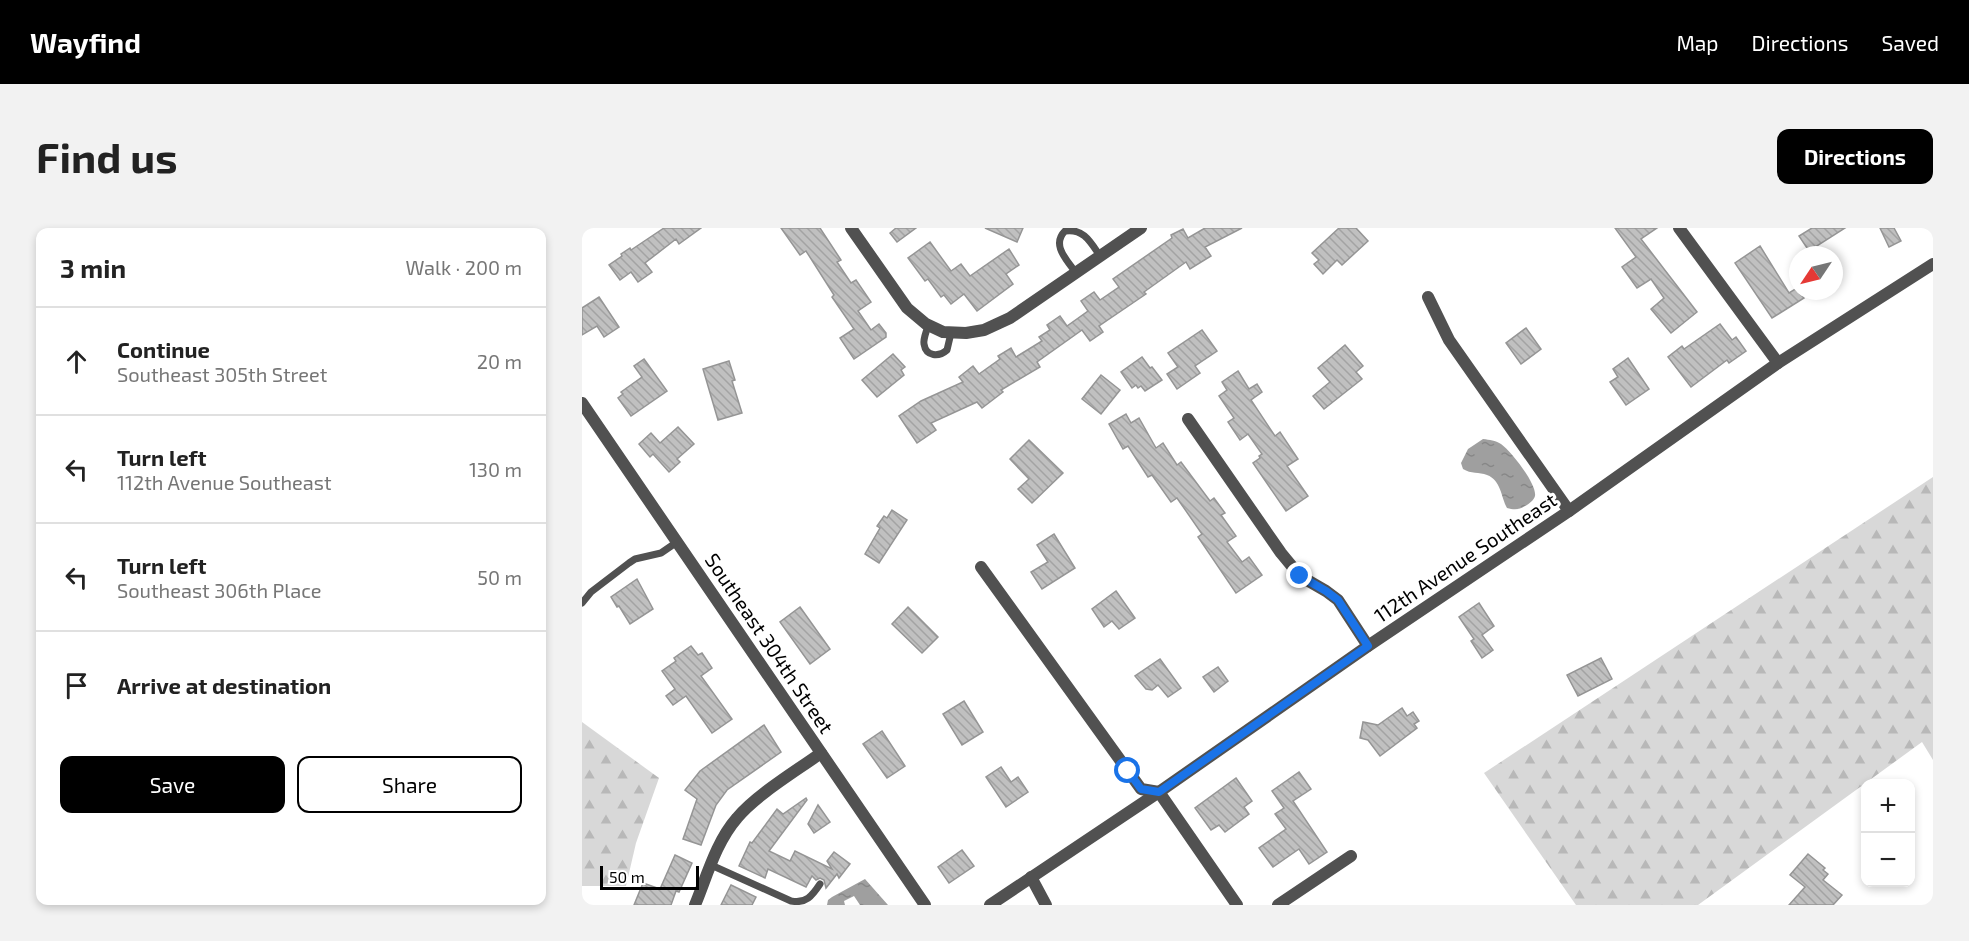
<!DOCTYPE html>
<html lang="en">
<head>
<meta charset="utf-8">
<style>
	body { margin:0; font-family:"Exo 2",sans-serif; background:#f2f2f2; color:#222 }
	.controls { position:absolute; right:18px; bottom:18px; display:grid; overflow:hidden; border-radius:12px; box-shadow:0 3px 9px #0003 }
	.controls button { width:54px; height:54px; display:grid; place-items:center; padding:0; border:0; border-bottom:2px solid #e0e0e0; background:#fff; color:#222; font:30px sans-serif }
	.compass { position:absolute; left:1207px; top:18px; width:54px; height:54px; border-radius:50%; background:#fff; box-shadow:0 3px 9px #0003; rotate:235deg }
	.scale { position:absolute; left:18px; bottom:15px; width:99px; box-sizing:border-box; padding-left:6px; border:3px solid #000; border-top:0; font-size:16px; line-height:21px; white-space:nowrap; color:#000; -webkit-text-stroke:4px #fff; paint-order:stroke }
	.stop { position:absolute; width:18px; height:18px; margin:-14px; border:4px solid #1a73e8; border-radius:50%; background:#fff }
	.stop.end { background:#1a73e8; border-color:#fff; box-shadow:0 2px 6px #0008 }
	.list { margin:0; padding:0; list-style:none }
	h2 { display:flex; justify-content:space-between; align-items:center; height:78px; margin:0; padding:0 24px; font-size:26px }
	h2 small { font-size:20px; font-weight:400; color:#767676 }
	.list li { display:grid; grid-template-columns:39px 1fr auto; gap:18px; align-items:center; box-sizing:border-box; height:108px; padding:0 24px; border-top:2px solid #e0e0e0 }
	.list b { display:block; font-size:22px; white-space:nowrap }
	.list p { margin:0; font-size:20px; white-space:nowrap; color:#767676 }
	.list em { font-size:20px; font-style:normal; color:#767676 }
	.actions { display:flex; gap:12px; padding:18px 24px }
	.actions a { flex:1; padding:14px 0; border:2px solid #000; border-radius:12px; text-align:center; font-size:21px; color:#000 }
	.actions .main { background:#000; color:#fff }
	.icon { flex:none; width:33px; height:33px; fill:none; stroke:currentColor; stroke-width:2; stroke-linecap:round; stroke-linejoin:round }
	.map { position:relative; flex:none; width:1351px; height:677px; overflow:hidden; border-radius:12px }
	header { display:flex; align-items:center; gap:36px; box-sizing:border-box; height:84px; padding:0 30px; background:#000; color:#fff }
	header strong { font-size:28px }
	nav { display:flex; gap:33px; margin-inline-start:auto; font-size:21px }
	.intro { display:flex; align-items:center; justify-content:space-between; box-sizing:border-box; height:144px; padding:0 36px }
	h1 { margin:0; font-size:42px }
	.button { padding:15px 27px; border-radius:12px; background:#000; color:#fff; font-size:21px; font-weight:700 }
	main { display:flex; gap:36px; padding:0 36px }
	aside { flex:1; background:#fff; border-radius:12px; box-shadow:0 3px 9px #0003 }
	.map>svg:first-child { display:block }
	.forest { fill:url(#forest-firs) }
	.water { fill:url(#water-ripples) }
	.building { fill:url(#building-back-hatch); stroke:#959595; stroke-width:1.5 }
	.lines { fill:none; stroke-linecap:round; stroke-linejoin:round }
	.service { stroke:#515151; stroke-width:7 }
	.minor { stroke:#515151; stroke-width:12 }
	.tertiary { stroke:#515151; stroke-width:12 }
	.route { stroke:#1a73e8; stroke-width:8 }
	.labels { text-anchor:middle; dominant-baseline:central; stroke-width:6; stroke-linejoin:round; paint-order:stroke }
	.street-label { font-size:20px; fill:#000; stroke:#fff }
</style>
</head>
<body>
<header>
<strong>Wayfind</strong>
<nav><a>Map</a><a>Directions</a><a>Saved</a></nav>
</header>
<div class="intro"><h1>Find us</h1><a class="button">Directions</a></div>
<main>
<aside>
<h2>3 min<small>Walk · 200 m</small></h2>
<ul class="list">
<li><svg class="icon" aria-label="ahead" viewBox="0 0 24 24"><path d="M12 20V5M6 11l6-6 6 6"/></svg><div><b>Continue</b><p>Southeast 305th Street</p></div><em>20 m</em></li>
<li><svg class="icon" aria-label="left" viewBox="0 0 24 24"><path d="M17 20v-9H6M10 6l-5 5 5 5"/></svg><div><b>Turn left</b><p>112th Avenue Southeast</p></div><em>130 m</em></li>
<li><svg class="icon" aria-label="left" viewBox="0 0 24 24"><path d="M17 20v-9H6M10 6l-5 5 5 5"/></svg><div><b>Turn left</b><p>Southeast 306th Place</p></div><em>50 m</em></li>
<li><svg class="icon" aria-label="arrive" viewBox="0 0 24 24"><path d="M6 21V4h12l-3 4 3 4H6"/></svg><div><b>Arrive at destination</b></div></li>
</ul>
<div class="actions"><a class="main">Save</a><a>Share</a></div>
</aside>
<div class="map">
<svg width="1351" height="677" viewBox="0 0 1351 677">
	<defs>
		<pattern id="forest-firs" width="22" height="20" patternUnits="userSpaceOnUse" patternTransform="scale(1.5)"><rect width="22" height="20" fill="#d8d8d8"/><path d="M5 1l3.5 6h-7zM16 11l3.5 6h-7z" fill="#b8b8b8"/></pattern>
		<pattern id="water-ripples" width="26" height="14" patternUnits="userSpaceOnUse" patternTransform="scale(1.5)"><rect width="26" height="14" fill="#9f9f9f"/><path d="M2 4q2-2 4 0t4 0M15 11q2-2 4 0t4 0" fill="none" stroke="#878787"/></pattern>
		<pattern id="building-back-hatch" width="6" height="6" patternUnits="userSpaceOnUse" patternTransform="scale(1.5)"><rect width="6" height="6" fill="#c0c0c0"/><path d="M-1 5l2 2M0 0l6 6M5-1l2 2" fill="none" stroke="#a3a3a3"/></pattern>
	</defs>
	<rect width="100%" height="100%" fill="#fff"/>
	<g class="forest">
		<path d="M1351,249V532L1340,514L1116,677H994L902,545Z"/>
		<path d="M0,494L77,550L54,615L44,658H0Z"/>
	</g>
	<g class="water">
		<path d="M901,211C908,212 913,212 919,216C929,223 955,256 953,268C952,272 947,276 943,278C937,282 932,282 925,280C919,269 919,252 905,247C897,244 889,246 881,241L879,235L886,221Z"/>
		<path d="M283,651L306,677H278L272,668L262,673L263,677H245L246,672L250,669Z"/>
	</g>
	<g class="building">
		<path d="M82,0H119L97,16L94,11L63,35L70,44L56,54L49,44L38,52L27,37L40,28L39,26L48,20L49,22Z"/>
		<path d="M199,0H238L259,32L255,34L269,55L274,52L289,74L276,83L289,102L297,96L304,105V109L272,131L258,110L272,101L250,69L252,67L224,23L218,27Z"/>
		<path d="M314,0H334L315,14L308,5Z"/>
		<path d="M403,0H441L435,14Z"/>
		<path d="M623,0H660L623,19L629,28L608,41L604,34L562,64L564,66L517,98L521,104L508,113L500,102L455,134L458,139L419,162L421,164L400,180L395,174L349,195L354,202L335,215L317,188L339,173L381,154L377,149L391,138L397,146L418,131L416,128L429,120L434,129L460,113L457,109L468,102L465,97L478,88L485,98L506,83L499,73L512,64L518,72L537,59L531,51L590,10L589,7L601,1L606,10Z"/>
		<path d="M757,0H774L786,13L760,37L755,32L741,46L732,36L737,32L730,25Z"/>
		<path d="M1033,0H1075L1059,11L1115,84L1089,105L1069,81L1082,70L1069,51L1055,60L1040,39L1054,29Z"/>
		<path d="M1230,0H1263L1227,23L1217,8Z"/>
		<path d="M1298,0H1312L1319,13L1307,19Z"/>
		<path d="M348,14L369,43L379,36L388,48L427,21L437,37L424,46L431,56L395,83L382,66L369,76L362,67L359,69L346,51L343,53L326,30Z"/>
		<path d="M1178,18L1207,65L1215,60L1222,70L1190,90L1153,35Z"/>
		<path d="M17,69L37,99L22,109L15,98L0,107V80Z"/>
		<path d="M1138,96L1150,112L1154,109L1164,123L1147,135L1145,132L1109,159L1086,129L1100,118L1102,121Z"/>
		<path d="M944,100L959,121L939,136L924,115Z"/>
		<path d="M620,102L635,123L613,138L618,145L595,161L585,146L596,139L586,125Z"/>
		<path d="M763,117L781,138L774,144L780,151L742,181L731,168L748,154L736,140Z"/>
		<path d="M311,126L323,139L319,142L322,147L295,169L280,152Z"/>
		<path d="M560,129L568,140L570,139L580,152L563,163L559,158L556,160L554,157L550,160L539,144Z"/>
		<path d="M1046,130L1067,161L1044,177L1028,154L1036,149L1031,141Z"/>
		<path d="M62,131L85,163L49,188L36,170L41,166L39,164L60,149L52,138Z"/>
		<path d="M147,133L153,152L150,153L160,185L136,192L121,141Z"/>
		<path d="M656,143L667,161L675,156L680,164L669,172L693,208L698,204L716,231L705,238L726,268L704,283L671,235L678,230L677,228L680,226L666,206L658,212L646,194L652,190L637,168L645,162L640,154Z"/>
		<path d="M519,147L538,162L519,186L500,171Z"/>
		<path d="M544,186L549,195L557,190L574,220L581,215L595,237L599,234L628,273L632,270L643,285L639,287L654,308L645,314L660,334L667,329L680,347L654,365L616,309L620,306L595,270L589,274L570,247L566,249L546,218L541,221L527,196Z"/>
		<path d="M96,199L112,216L95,231L98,234L87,244L71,226L68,229L57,216L69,205L78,215Z"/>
		<path d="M447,212L481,245L450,275L436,261L447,251L428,231Z"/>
		<path d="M310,282L325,292L297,335L283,326L298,300L295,298L302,288L305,290Z"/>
		<path d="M472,306L493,340L460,361L449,344L466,334L455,317Z"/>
		<path d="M55,351L71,381L48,396L37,378L35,379L29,369Z"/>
		<path d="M534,363L553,390L537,401L530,393L522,399L510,381Z"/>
		<path d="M897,375L912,398L900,407L911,422L900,430L889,413L892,411L877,389Z"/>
		<path d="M218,379L248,421L228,436L198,394Z"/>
		<path d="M326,379L356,409L340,425L310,396Z"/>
		<path d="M109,418L116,427L120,425L130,440L119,448L150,491L130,505L104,468L91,477L84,468L93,461L80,443L94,433L92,430Z"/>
		<path d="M1019,430L1030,451L996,468L985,447Z"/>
		<path d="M578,431L599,460L586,469L576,457L570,462L564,461L553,448Z"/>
		<path d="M636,439L646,453L632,464L621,449Z"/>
		<path d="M382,473L401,504L380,517L361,486Z"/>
		<path d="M820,480L825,488L831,484L837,493L832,496L835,500L798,528L786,512L778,510L781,494L796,497Z"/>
		<path d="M182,497L199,524L145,562L134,577L119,617L101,611L115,571L103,562L118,543Z"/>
		<path d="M300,503L323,538L305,550L281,516Z"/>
		<path d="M419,539L429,554L436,549L446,564L424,579L404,549Z"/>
		<path d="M717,544L729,561L711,573L745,624L727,636L717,621L691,639L677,620L704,601L693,586L702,580L690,563Z"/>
		<path d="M654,550L670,573L662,579L667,586L643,604L637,597L629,602L613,580Z"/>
		<path d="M224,570L225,572L187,623L208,633L213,623L250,641L245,633L252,624L268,636L257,650L255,646L244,660L242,652L238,650L234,652L230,648L224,659L186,641L183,650L157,638L168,614L170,615L195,581L201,586Z"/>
		<path d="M236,577L248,594L232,605L226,596Z"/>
		<path d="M380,622L392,638L367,655L356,639Z"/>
		<path d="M1226,626L1243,640L1241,642L1246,646L1241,652L1260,667L1251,677H1207L1223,659L1208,647Z"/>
		<path d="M93,627L110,635L97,664L94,663L89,677H52L61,655L78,661Z"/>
		<path d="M149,657L174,669L170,677H139Z"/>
	</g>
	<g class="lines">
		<g class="service">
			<path d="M494,45C485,32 469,17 483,3C502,0 509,15 518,28"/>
			<path d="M346,97C345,103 341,110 342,116C344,129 357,129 365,122L369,105"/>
			<path d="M0,375L9,364L47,335L53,331L79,325L95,314"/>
			<path d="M129,637L209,673C224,676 230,668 238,656"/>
		</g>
		<g class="minor">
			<path d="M269,0L325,80L344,96L361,104L384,105L402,102L428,90L559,0"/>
			<path d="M1097,0L1196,135"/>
			<path d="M846,69L867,112L987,283"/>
			<path d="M606,191L699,325L718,348L744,363L756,372L786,418"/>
			<path d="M399,339L559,561L577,564L655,677"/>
			<path d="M449,649L464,677"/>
			<path d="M113,677C125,648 134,614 155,590C174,567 214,543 239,525"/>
			<path d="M408,677L577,564L786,418L987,283L1196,135L1351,36"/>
			<path d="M696,677L769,628"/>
		</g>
		<path class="tertiary" d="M0,175L343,677"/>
	</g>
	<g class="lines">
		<path class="route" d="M546,543L559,561L577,564L786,418L756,372L744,363L718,348"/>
	</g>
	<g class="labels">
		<g class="street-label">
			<text transform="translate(883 329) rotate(-34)">112th Avenue Southeast</text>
			<text transform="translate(188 415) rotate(56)">Southeast 304th Street</text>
		</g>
	</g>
</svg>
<div class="controls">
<button>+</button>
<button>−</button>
</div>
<svg class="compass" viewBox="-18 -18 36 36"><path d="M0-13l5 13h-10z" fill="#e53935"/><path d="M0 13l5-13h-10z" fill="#767676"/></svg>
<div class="scale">50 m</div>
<div class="stop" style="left:546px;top:543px"></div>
<div class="stop end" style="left:718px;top:348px"></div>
</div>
</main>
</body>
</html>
